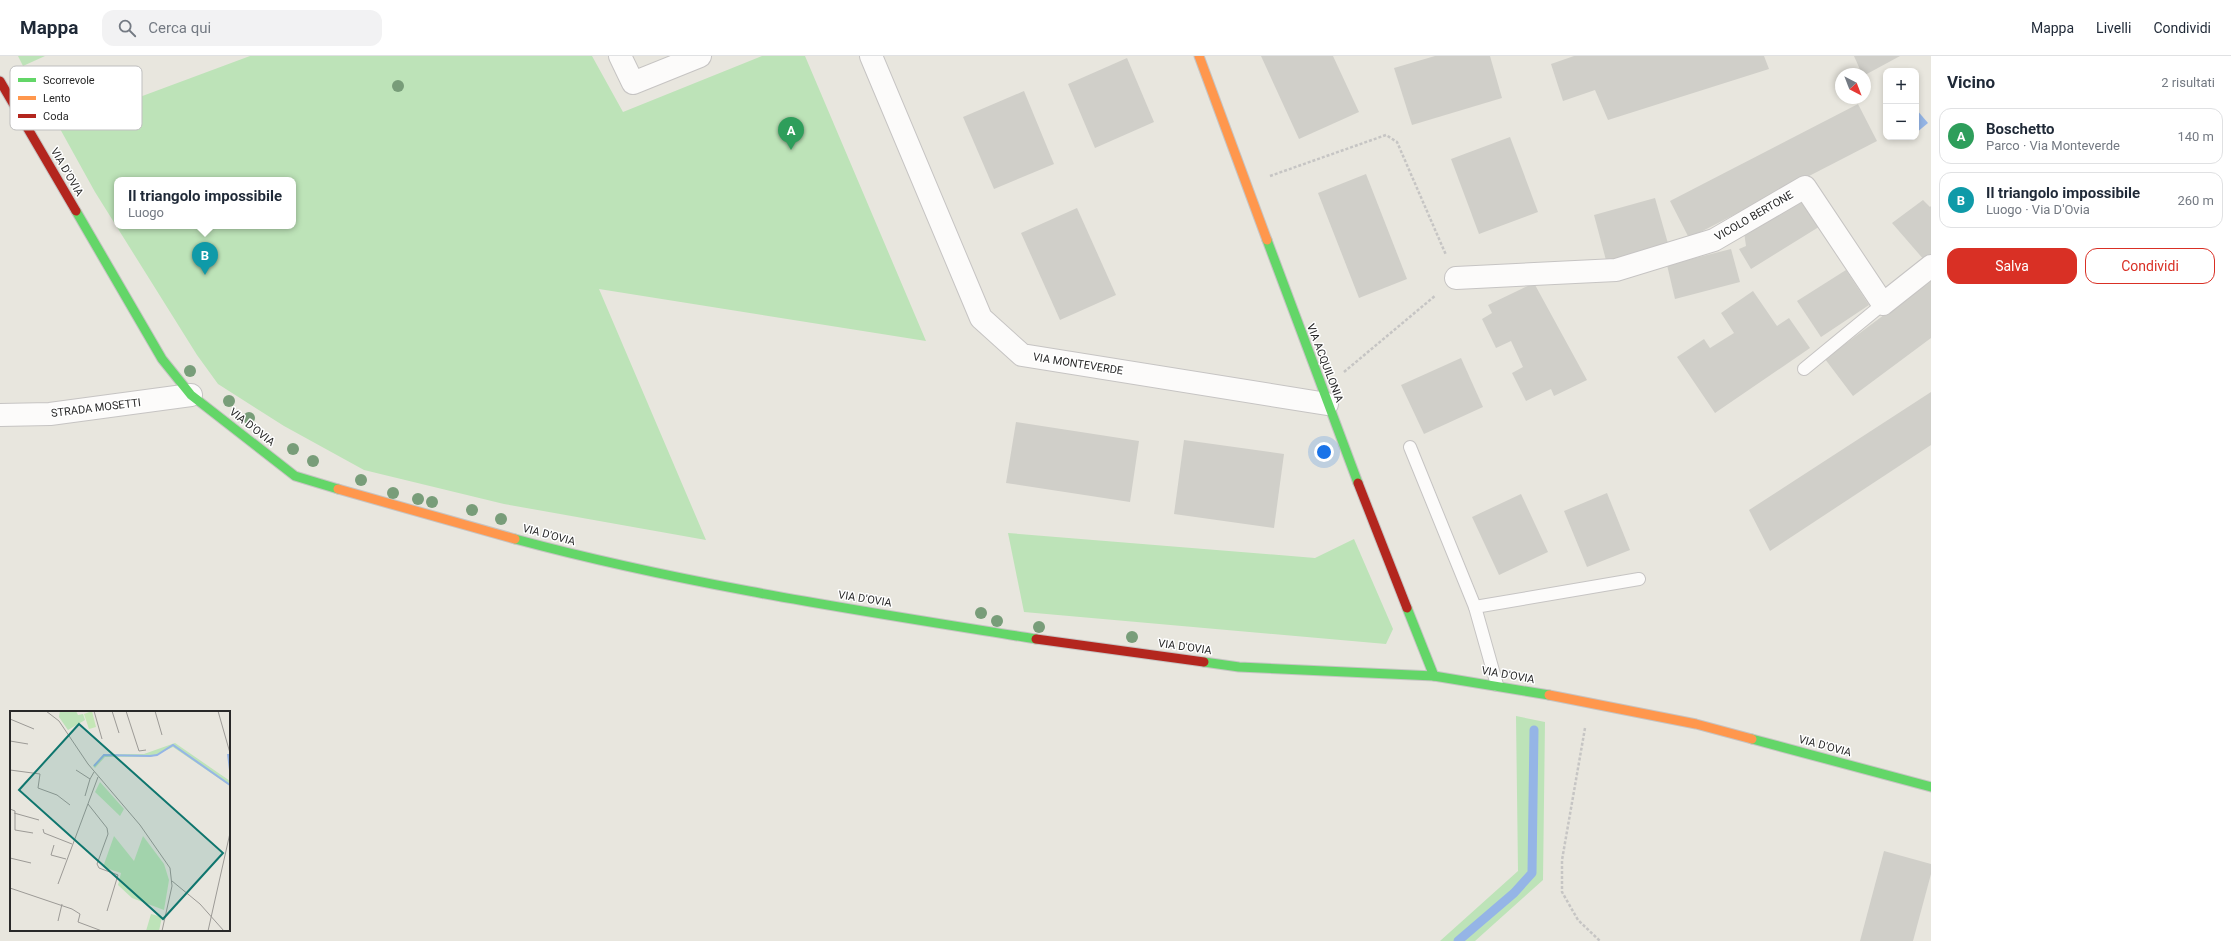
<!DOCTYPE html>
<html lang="it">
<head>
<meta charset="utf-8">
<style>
	body { margin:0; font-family:Roboto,sans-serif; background:#f2f2f3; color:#1f2937 }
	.controls { position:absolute; right:12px; top:12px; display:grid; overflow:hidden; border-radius:8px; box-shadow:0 2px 6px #0003 }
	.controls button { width:36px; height:36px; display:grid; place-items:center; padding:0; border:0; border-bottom:1px solid #e0e1e3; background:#fff; color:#1f2937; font:20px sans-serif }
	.compass { position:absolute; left:1835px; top:12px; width:36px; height:36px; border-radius:50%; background:#fff; box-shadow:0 2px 6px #0003; rotate:138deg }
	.you { position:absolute; left:1324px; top:396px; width:14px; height:14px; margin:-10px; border:3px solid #fff; border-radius:50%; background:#1a73e8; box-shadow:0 0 0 6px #1a73e833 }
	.badge { display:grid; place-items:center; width:26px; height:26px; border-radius:50%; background:#d93025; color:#fff; font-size:13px; font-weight:700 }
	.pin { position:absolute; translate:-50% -33px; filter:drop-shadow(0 1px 2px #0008) }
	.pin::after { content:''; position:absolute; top:21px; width:14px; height:12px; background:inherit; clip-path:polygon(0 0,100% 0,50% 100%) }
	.popup { position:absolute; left:114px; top:121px; width:182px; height:52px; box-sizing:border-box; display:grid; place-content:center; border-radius:8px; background:#fff; filter:drop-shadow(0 1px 3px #0005); font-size:13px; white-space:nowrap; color:#747a83 }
	.popup b { font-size:15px; color:#1f2937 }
	.popup::after { content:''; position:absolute; left:50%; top:100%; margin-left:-8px; border:8px solid transparent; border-top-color:#fff }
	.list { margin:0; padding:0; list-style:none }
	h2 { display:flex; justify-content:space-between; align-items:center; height:52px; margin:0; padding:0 16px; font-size:17px }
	h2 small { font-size:13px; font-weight:400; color:#747a83 }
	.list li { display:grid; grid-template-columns:26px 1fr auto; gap:12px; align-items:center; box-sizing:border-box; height:56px; margin:0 8px 8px; padding:0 8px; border:1px solid #e0e1e3; border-radius:12px }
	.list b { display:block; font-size:15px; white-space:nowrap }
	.list p { margin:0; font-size:13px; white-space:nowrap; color:#747a83 }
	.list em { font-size:13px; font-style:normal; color:#747a83 }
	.actions { display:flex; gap:8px; padding:12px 16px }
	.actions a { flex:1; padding:9px 0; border:1px solid #d93025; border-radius:12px; text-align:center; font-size:14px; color:#d93025 }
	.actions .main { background:#d93025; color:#fff }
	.icon { flex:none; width:22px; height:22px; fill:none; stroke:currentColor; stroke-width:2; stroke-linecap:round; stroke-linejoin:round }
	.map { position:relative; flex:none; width:1931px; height:885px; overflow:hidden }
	header { display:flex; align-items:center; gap:24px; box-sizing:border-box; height:56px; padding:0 20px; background:#fff; border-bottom:1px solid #e0e1e3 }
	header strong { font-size:19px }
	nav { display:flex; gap:22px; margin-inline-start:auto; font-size:14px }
	.search { width:280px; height:36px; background:#f2f2f3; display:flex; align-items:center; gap:10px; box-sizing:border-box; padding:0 14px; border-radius:12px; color:#747a83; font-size:15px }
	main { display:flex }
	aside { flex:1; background:#fff }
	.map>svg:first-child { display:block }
	.green { fill:#bde3b8; fill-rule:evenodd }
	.water { fill:#95b5e6 }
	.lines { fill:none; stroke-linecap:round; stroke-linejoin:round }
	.stream { stroke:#95b5e6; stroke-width:9 }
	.building { fill:#d0cfc9 }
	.lane-casing { stroke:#c6c4c3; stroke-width:14 }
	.street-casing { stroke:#c6c4c3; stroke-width:24 }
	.fast-casing { stroke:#c6c4c3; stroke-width:11 }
	.slow-casing { stroke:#c6c4c3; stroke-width:11 }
	.jam-casing { stroke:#c6c4c3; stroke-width:11 }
	.path { stroke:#c6c5c4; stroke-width:2.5; stroke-dasharray:3 2; stroke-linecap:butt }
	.lane { stroke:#fcfbfa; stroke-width:12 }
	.street { stroke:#fcfbfa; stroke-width:22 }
	.fast { stroke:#63d668; stroke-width:9 }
	.slow { stroke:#ff974d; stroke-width:9 }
	.jam { stroke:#b3261e; stroke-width:9 }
	.tree { fill:#789d79 }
	.labels { text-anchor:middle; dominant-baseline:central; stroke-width:3; stroke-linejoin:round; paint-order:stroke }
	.street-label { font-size:11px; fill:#292929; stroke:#fff }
	.inset-river { fill:none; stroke:#95b5e6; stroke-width:2 }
	.inset-road { fill:none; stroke:#9c9a96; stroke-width:1 }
	.view { fill:#0f766e; fill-opacity:0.15; stroke:#0f766e; stroke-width:2 }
	.inset-edge { fill:none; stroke:#292929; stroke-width:2 }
	.key { fill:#fff; stroke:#bfbfbf; stroke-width:1 }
	.key-label { font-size:11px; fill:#292929 }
</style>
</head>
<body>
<header>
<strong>Mappa</strong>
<div class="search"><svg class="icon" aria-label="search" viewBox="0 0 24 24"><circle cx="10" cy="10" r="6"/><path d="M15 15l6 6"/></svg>Cerca qui</div>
<nav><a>Mappa</a><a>Livelli</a><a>Condividi</a></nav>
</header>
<main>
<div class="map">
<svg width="1931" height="885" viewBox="0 0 1931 885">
	<rect width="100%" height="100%" fill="#e8e6de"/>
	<g class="green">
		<path d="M18,0H45L23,10Z"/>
		<path d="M250,0H592L623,56L762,0H805L926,285L599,233L706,484L504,448L364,414L284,370L218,328L197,299L95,136L59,71ZM117,124H293V170H117Z"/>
		<path d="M1008,477L1315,502L1354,483L1393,573L1386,588L1024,556Z"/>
		<path d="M1516,660L1545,666L1543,824L1475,885H1440L1518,815Z"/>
	</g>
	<path class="water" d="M1916,53L1928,67L1916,77Z"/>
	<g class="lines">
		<path class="stream" d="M1458,885L1514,837L1532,817L1534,674"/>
	</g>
	<g class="building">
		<path d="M1261,0H1333L1359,56L1299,83Z"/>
		<path d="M1435,0H1490L1502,42L1412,69L1394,12Z"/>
		<path d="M1574,0H1764L1769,13L1608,64L1595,34L1563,45L1551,8Z"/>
		<path d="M1854,0H1900L1865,19L1862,18Z"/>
		<path d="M1127,2L1154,66L1095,92L1068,28Z"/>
		<path d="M1024,35L1054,108L994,133L963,61Z"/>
		<path d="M1858,48L1877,85L1689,182L1670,145Z"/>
		<path d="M1510,81L1538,156L1479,178L1451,103Z"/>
		<path d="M1366,118L1407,223L1359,242L1318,137Z"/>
		<path d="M1804,139L1822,169L1751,213L1739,193L1746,190L1744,176Z"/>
		<path d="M1655,142L1669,191L1607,208L1594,159Z"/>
		<path d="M1923,144L1930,151L1931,150V201L1925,205L1892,167Z"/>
		<path d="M1077,152L1116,239L1060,264L1021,177Z"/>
		<path d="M1731,193L1740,226L1675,243L1667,209Z"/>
		<path d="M1846,214L1869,249L1821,281L1797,245Z"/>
		<path d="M1931,217V282L1853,340L1825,303L1900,247Z"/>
		<path d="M1534,227L1587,324L1554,340L1551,333L1526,345L1512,317L1523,311L1511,285L1496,292L1482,263L1492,257L1488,249Z"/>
		<path d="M1753,235L1777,270L1789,262L1810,292L1715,357L1677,301L1704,283L1710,292L1734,277L1721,257Z"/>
		<path d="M1461,302L1483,351L1424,378L1401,329Z"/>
		<path d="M1931,336V389L1770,495L1749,454Z"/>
		<path d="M1016,366L1139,385L1130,446L1006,427Z"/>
		<path d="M1184,384L1284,398L1274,472L1174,458Z"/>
		<path d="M1607,437L1630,494L1587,511L1564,455Z"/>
		<path d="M1521,438L1548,496L1499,519L1472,461Z"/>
		<path d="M1884,795L1931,808V818L1913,885H1860Z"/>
	</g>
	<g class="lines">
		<defs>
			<g id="lane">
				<path d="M1804,313L1883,248"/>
				<path d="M1410,391L1475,551"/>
				<path d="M1497,629L1475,551L1639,523"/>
			</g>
			<g id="street">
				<path d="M620,0L633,27L700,0"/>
				<path d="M871,0L981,262L1022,299L1327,348"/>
				<path d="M1456,222L1616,214L1714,184L1805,131L1883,248L1931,210"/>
				<path d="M0,359L50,358L191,339"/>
			</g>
			<g id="fast">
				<path d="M76,155L162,303L191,339L295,420L338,433"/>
				<path d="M1267,184L1358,427"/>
				<path d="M515,483C686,529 862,555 1036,583"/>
				<path d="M1407,552L1434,620"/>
				<path d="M1204,606L1239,611L1434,620L1549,639"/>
				<path d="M1752,683L1931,731"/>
			</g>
			<g id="slow">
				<path d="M1199,0L1267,184"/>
				<path d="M338,433L515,483"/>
				<path d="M1549,639L1696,668L1752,683"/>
			</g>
			<g id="jam">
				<path d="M0,25L76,155"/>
				<path d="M1358,427L1407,552"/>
				<path d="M1036,583L1204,606"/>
			</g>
		</defs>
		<use href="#lane" class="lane-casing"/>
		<use href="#street" class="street-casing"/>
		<use href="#fast" class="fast-casing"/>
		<use href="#slow" class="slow-casing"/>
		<use href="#jam" class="jam-casing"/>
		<g class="path">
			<path d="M1270,120L1386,79L1397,86L1446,199"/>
			<path d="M1344,316L1436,239"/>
			<path d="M1585,672L1562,804V836L1578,864L1600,885"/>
		</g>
		<use href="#lane" class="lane"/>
		<use href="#street" class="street"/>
		<use href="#fast" class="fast"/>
		<use href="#slow" class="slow"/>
		<use href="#jam" class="jam"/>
	</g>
	<g class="tree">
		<circle cx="398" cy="30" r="6"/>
		<circle cx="32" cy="48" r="6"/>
		<circle cx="190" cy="315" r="6"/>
		<circle cx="229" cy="345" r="6"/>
		<circle cx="249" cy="362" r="6"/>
		<circle cx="293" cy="393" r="6"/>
		<circle cx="313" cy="405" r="6"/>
		<circle cx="361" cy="424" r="6"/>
		<circle cx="393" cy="437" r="6"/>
		<circle cx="418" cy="443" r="6"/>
		<circle cx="432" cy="446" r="6"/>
		<circle cx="472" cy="454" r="6"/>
		<circle cx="501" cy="463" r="6"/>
		<circle cx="981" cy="557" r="6"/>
		<circle cx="997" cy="565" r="6"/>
		<circle cx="1039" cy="571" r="6"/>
		<circle cx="1132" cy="581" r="6"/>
	</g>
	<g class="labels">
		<g class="street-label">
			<text transform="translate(67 116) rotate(60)">VIA D'OVIA</text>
			<text transform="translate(1754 160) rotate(-30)">VICOLO BERTONE</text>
			<text transform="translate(1325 307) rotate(69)">VIA ACQUILONIA</text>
			<text transform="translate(1078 308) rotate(9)">VIA MONTEVERDE</text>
			<text transform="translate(96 352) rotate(-7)">STRADA MOSETTI</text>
			<text transform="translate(252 371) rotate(38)">VIA D'OVIA</text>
			<text transform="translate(549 479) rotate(15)">VIA D'OVIA</text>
			<text transform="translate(865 543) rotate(9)">VIA D'OVIA</text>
			<text transform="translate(1185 591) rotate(8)">VIA D'OVIA</text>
			<text transform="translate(1508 619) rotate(10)">VIA D'OVIA</text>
			<text transform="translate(1825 690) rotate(15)">VIA D'OVIA</text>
		</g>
	</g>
	<g transform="translate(10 655)">
		<rect width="220" height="220" fill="#e8e6de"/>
		<path d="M50,0H66L68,4L73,3L75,9L58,19L49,6ZM165,32L220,70V75L163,36L141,46H95L85,57L83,55L94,43H134ZM90,71L114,98L110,105L85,81ZM104,125L124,150L133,125L154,153L159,169L154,199L122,187L108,174L111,162L93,156ZM141,203L152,206L149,220H136Z" fill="#bde3b8"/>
		<path d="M82,0L86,16L79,18L74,3Z" fill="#c5e7b6"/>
		<path class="inset-river" d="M218,43L220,59M84,55L94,44L140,45L147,44L163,34L220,74"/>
		<path class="inset-road" d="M36,0L49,10L78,53L130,114L160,157L162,175L152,220M84,0L92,28M102,0L109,22M116,0L129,40L136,39M145,0L152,24M208,0L220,42M0,8L24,18M0,30L18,33M0,59L30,63L28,77L47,84L60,94M66,59L80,68L84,61M75,85L80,68M78,93L97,117L98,123L87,153L89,157L108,164L97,200M0,98L5,100V119L23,122M4,102L29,109M33,118L34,122L62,133M44,134L41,144L56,148M0,147L21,152M162,170L190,193L214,220M48,173L88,66M0,177L62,198L70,203L68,211L92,220M48,210L52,193M198,220L220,122"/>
		<path class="view" d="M69,13L213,142L153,208L9,79Z"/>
		<rect width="220" height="220" class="inset-edge"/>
	</g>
	<rect x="10" y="10" width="132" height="64" rx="6" class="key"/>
	<rect x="18" y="22" width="18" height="4" fill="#63d668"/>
	<rect x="18" y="40" width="18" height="4" fill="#ff974d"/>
	<rect x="18" y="58" width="18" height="4" fill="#b3261e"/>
	<g class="key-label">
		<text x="43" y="28">Scorrevole</text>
		<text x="43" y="46">Lento</text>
		<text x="43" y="64">Coda</text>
	</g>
</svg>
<div class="controls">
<button>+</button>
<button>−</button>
</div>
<svg class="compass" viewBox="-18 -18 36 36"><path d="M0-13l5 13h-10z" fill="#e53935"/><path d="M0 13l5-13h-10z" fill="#747a83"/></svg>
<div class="you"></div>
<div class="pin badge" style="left:791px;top:94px;background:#2e9e5b">A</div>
<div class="pin badge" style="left:205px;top:219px;background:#0f9aa8">B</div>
<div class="popup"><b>Il triangolo impossibile</b>Luogo</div>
</div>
<aside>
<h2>Vicino<small>2 risultati</small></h2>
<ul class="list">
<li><span class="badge" style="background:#2e9e5b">A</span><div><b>Boschetto</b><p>Parco · Via Monteverde</p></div><em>140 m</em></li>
<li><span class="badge" style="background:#0f9aa8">B</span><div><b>Il triangolo impossibile</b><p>Luogo · Via D'Ovia</p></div><em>260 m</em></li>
</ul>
<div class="actions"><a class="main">Salva</a><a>Condividi</a></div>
</aside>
</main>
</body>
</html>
